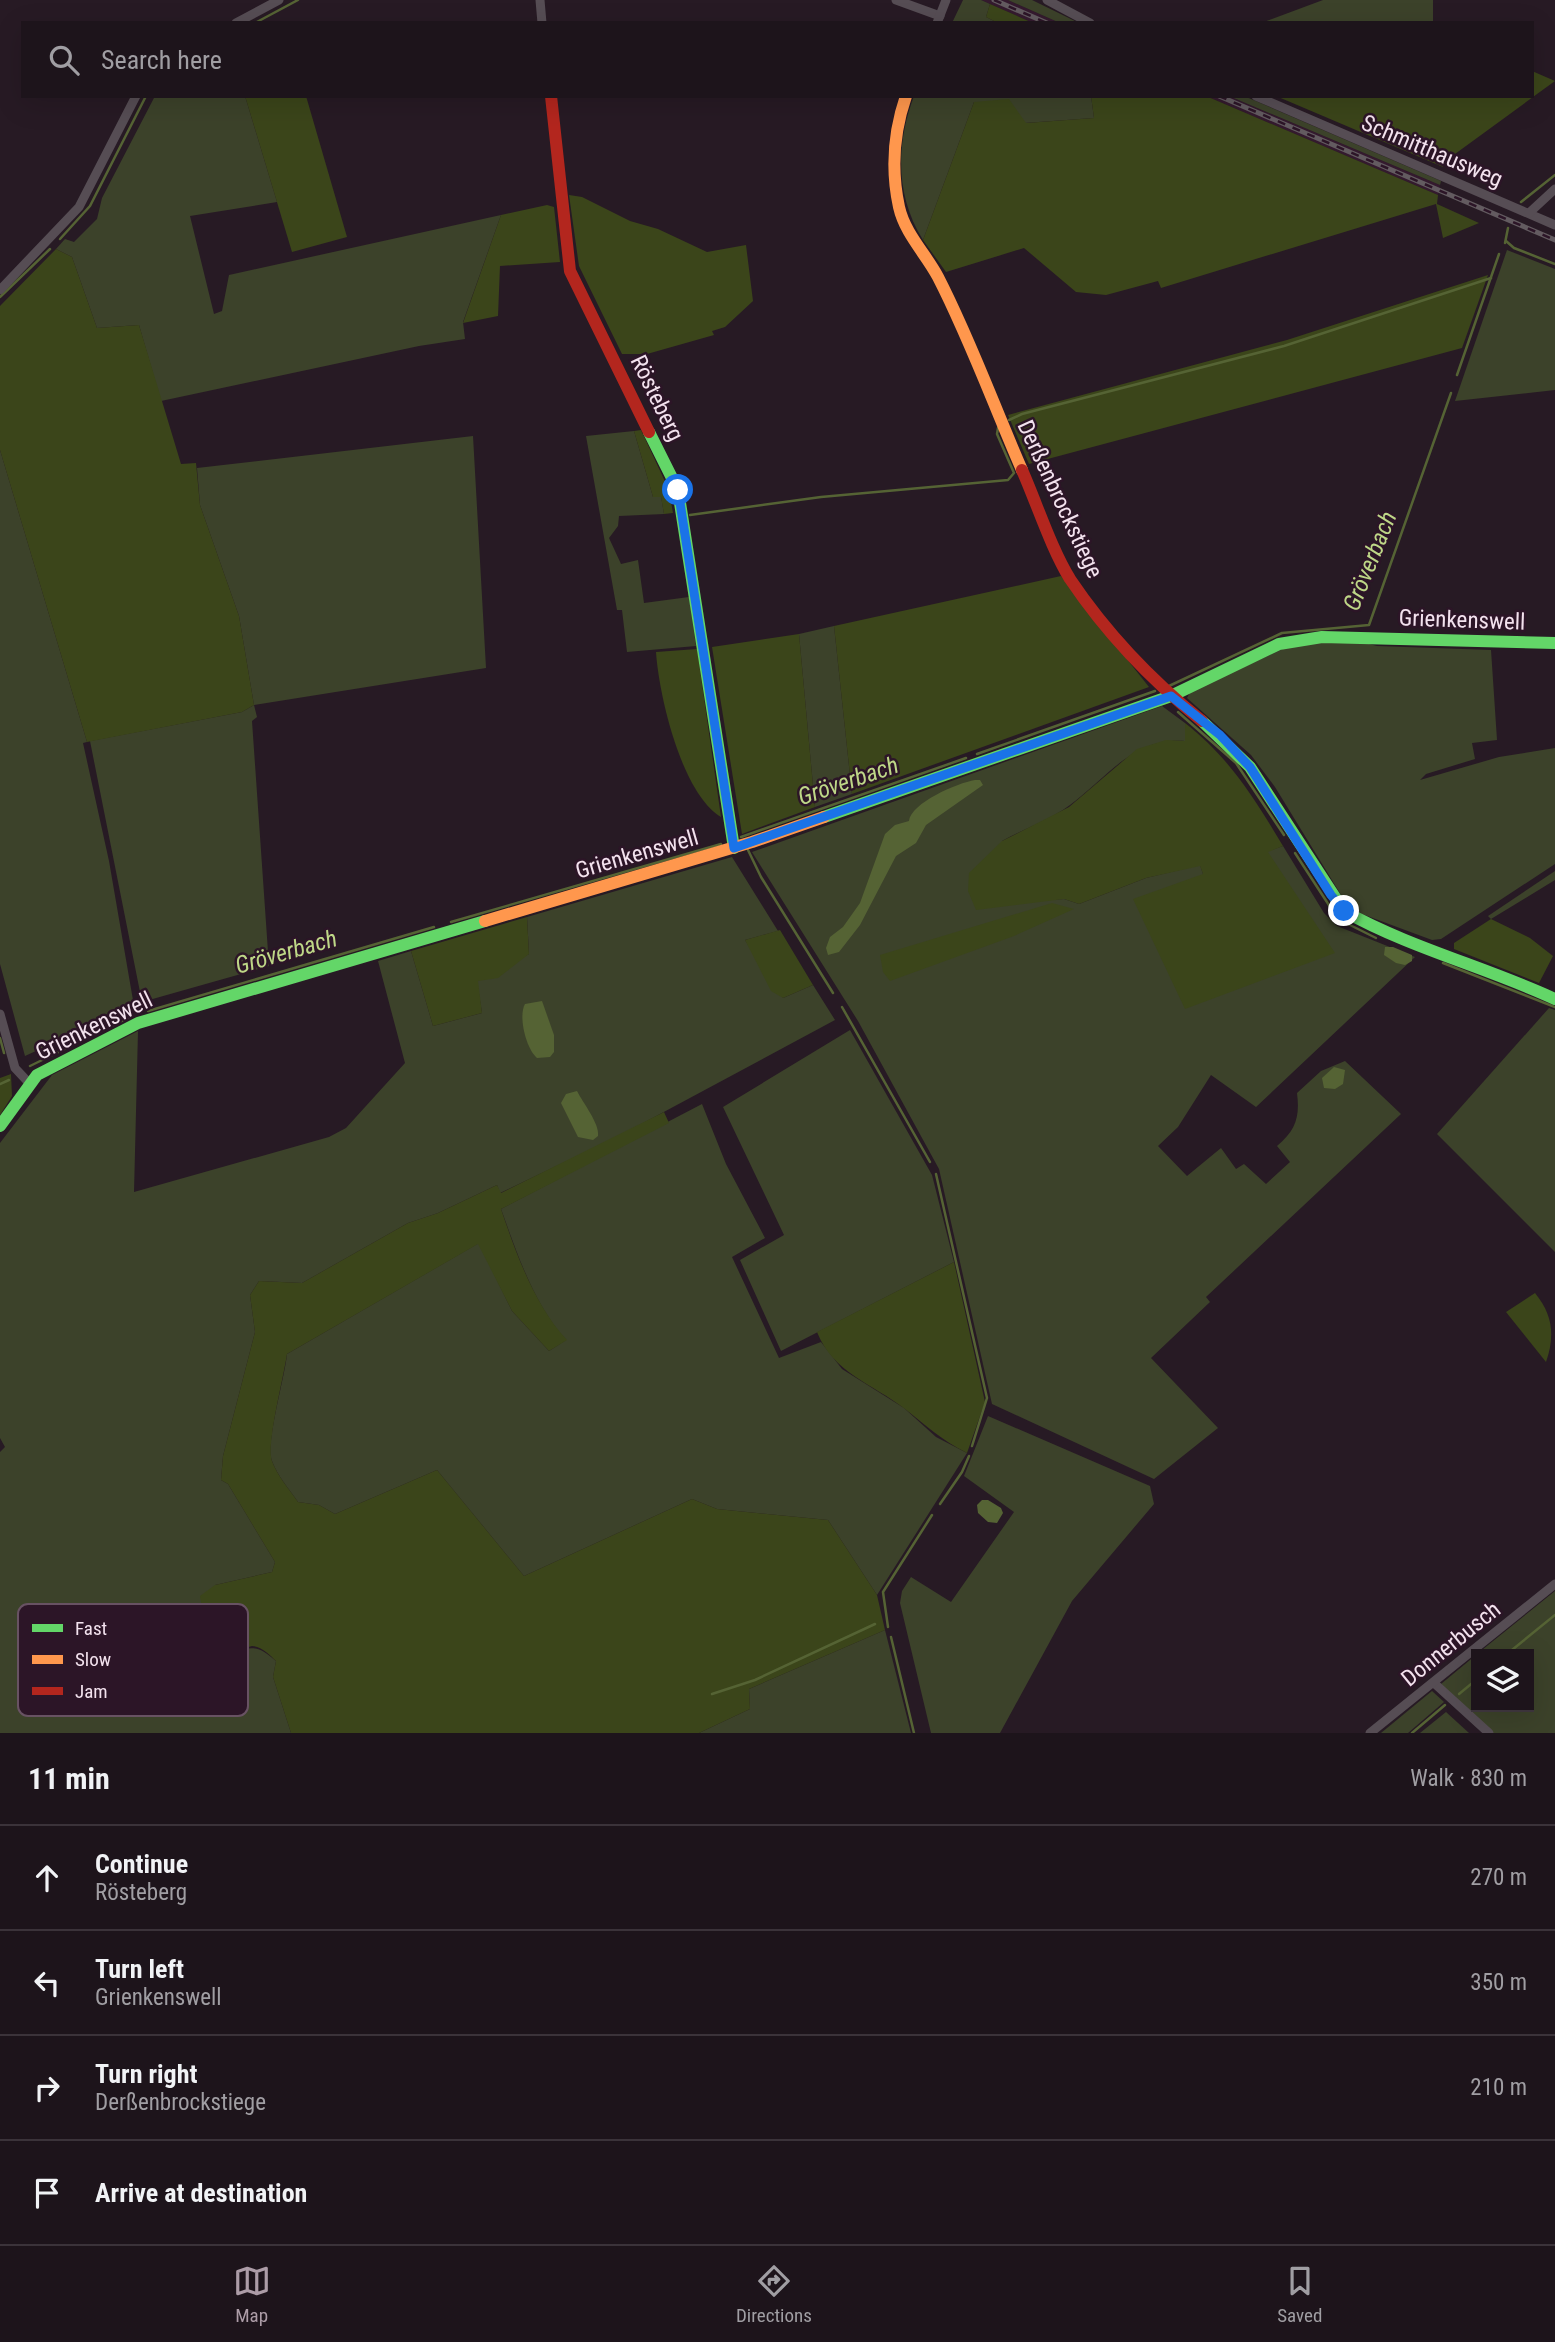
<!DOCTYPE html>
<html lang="en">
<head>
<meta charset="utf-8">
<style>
	body { margin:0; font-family:"Roboto Condensed",sans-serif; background:#2a2128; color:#f1f3f6 }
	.controls { position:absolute; right:21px; bottom:21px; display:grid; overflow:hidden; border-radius:0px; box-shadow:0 7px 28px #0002 }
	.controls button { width:63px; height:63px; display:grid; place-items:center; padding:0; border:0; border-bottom:2px solid #3b333a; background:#1d141b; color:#f1f3f6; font:35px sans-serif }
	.stop { position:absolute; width:21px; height:21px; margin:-16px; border:5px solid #1a73e8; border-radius:50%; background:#fff }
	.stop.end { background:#1a73e8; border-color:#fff; box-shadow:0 2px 7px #0008 }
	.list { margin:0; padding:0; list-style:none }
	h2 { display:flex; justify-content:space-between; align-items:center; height:91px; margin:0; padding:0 28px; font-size:30px }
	h2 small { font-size:23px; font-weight:400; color:#a09ea3 }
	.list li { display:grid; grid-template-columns:46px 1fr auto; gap:21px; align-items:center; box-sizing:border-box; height:105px; padding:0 28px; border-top:2px solid #3b333a }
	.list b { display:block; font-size:26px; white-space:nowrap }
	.list p { margin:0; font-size:23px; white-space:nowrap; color:#a09ea3 }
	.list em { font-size:23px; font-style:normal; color:#a09ea3 }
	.icon { flex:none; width:38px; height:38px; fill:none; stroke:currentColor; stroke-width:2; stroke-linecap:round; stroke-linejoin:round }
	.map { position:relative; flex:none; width:1555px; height:1733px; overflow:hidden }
	.search { position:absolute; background:#1d141b; box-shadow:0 7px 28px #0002; left:21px; right:21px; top:21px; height:77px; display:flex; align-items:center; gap:18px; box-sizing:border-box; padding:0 24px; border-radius:0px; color:#a09ea3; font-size:26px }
	.sheet { height:511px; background:#1d141b }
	nav { display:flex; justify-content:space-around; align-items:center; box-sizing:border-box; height:98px; border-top:2px solid #3b333a; background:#1d141b; font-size:19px; color:#a09ea3 }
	nav a { display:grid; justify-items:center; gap:4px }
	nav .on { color:#ac9ca7 }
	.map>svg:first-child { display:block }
	.built { fill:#341a2e }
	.green { fill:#3c422a }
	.forest { fill:#3b451a }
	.water { fill:#556334 }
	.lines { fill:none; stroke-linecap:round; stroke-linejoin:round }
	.stream { stroke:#556334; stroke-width:2.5 }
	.street { stroke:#564d54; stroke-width:9 }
	.fast { stroke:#63d668; stroke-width:12 }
	.slow { stroke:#ff974d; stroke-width:12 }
	.jam { stroke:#b3261e; stroke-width:12 }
	.rail-casing { stroke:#635b60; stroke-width:5 }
	.rail { stroke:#2c1527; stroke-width:2.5; stroke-dasharray:8; stroke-linecap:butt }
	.route { stroke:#1a73e8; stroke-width:9 }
	.labels { text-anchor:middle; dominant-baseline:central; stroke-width:5; stroke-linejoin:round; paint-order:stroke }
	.street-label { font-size:23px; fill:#f3e2ee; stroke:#2c1527 }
	.water-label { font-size:24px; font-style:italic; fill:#bed787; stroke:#2c1527 }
	.key { fill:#2c1527; stroke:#685263; stroke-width:2 }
	.key-label { font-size:19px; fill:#f3e2ee }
</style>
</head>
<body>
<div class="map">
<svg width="1555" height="1733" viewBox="0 0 1555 1733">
	<rect width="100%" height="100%" fill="#271a24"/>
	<g class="built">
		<path d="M981,0H1008L1060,23H1033Z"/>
		<path d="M1206,96H1229L1440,185L1438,195Z"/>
	</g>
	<g class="green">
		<path d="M963,0H981L990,4L986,17L998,23H952Z"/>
		<path d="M1008,0H1032L1079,23H1060Z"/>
		<path d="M1323,0H1433V23H1261Z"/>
		<path d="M155,96H245L277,202L190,216L214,314L222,311L229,275L501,215L463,322L465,339L419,346L161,401L139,325L97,328L72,257L56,249L65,239L74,242L97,219L102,198Z"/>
		<path d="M914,96H1091L1094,118L1025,123L974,102L923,240C895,195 896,144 914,96Z"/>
		<path d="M1229,96H1244L1441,181L1440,185Z"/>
		<path d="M1507,250L1555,269V390L1455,401Z"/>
		<path d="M634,431L653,497L661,496L664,514L619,516L618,526L609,538L621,564L638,560L644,603L689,597L696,646L627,652L622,610H617L586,436Z"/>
		<path d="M473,436L486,668L254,705L257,717L252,721L269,966L142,1002L90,741L242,712L254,705L239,616L200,505L197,468Z"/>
		<path d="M0,450L87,742L83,743L109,861L134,1006L25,1056L0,964Z"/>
		<path d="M834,626L852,794L815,807L799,634Z"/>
		<path d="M1361,642L1377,646L1491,650L1497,740L1472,743L1475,759L1426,774L1420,780L1499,757L1555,748V864L1441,939L1432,940L1362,914L1346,903L1275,787L1251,755L1187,698L1190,692L1296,643Z"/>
		<path d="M1162,706L1185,723V741C1133,737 1108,777 1070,805C1050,820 1023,829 1002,841L1031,901L1064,899L1079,904L1146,878L1200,865L1203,874L1283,846L1324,913L1337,926L1415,957L1256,1107L1211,1075L1178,1127L1158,1146L1187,1176L1221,1148L1236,1169L1244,1164L1266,1184L1290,1162L1277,1146C1296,1130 1300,1117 1297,1093L1321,1071L1345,1061L1401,1114L1206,1297L1210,1302L1151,1358L1218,1428L1154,1479L992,1404L939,1169L858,1021L752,852Z"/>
		<path d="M732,857L778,931L745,940L783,998L813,985L835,1020L619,1136L500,1193L497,1185L438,1213L408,1223L302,1283L259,1281L250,1295L255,1332L223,1456L221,1480L228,1484L275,1562L272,1572L215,1585L238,1651C256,1645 261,1649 276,1661L273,1677L291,1733H0V1452L5,1447L0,1438V1143L52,1075L138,1031L134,1192L329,1137L346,1128L405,1063L378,961L411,951L433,1026L482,1013L477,981L529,954L527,917Z"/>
		<path d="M1555,871V880L1491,919L1488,916Z"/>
		<path d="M1549,1008L1555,1010V1252L1437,1134Z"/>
		<path d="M850,1030L932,1175L954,1262L781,1351L740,1260L784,1235L723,1107Z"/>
		<path d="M702,1104L726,1164L765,1238L732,1257L779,1358L821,1342L842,1369L904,1408L936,1437L967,1453L877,1595L828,1520L717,1509L692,1499L524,1576L437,1470L335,1514L319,1505L298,1502C289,1489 277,1475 272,1461C265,1444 285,1377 287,1354L479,1243L512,1311L549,1351L566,1340C534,1305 517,1253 501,1209Z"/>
		<path d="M988,1416L1150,1486L1154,1504L1072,1601L1000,1733H931L900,1603L902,1591L911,1577L951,1602L1014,1512L964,1476Z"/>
		<path d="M1555,1591V1733H1493L1441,1684L1476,1655V1707H1529V1654H1477Z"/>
		<path d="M885,1630L911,1733H699L750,1709L749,1689Z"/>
		<path d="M1432,1691L1444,1702L1408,1733H1381Z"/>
		<path d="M1446,1712L1469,1733H1420Z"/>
	</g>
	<g class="forest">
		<path d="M990,4L1033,23H998L986,17Z"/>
		<path d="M1532,71L1555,81L1444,162L1443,167L1276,96H1532Z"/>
		<path d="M245,96H306L347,237L292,252Z"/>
		<path d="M1091,96H1206L1438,195L1437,204L1479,223L1443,238L1436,204L1161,288L1158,281L1106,295L1076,292L1024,248L946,272L923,240L974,102L1009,99L1026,123L1094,118Z"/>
		<path d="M569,195L582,197L630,221L658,229L707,252L746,245L753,301L725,327L712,331L714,335L647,354H622L579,266Z"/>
		<path d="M547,205L554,207L560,262L500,266L498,316L463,323L501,215Z"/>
		<path d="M56,249L72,257L97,328L139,325L181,464L196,463L200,505L239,616L254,705L242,712L87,742L0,450V306Z"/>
		<path d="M1488,275L1462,348L1029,464L1008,415L1287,340Z"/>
		<path d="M641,430L669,490L673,513L664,514L661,497H653L634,431Z"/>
		<path d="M1061,576L1149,687L852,794L834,626Z"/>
		<path d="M799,634L815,807L742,834L712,647Z"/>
		<path d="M697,649L721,817C682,794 659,697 656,652Z"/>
		<path d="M1185,723C1229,757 1255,799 1283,846L1268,852L1335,953L1185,1009L1133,899L1203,874L1200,866L1146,878L1079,904L1064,899L976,910L968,891L969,873L1002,841L1069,807L1137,749L1166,740L1185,741Z"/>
		<path d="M1052,903L1074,909L1014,936L890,981L883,972L880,955Z"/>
		<path d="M527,917L529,954L498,978L478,981L482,1013L433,1026L411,951Z"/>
		<path d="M1491,919L1530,938L1553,956L1539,983L1454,949V943Z"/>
		<path d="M780,930L813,985L783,998L771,991L745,940Z"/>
		<path d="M11,1074L12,1096L0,1115V1078Z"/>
		<path d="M664,1112L669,1123L501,1209C516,1253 535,1306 567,1340L549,1351L512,1311L478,1244L287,1354C284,1376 266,1445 272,1461C277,1475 289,1489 298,1502L319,1505L335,1514L437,1470L524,1576L692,1499L717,1509L828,1520L877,1595L885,1630L749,1689L750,1709L699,1733H291L273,1677L276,1661C270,1655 261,1646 252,1646C247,1647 242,1651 236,1651C206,1649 204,1620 200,1596L215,1585L272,1572L275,1562L228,1484L221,1480L223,1456L255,1332L250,1295L259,1281L302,1283L408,1223L438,1213L497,1185L501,1193Z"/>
		<path d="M954,1262L985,1402L967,1453C941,1440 927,1426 905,1409C873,1384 833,1373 817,1332Z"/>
		<path d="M1535,1293C1553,1315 1555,1336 1546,1362L1506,1312Z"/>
	</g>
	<g class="water">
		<path d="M975,780H980L983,785L926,825L916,843L896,856L860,925L839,952L828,955L826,948L830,937L843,927L860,903L885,834L895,825L909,821C911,803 957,783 975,780Z"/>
		<path d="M1385,947H1393L1412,955V961L1405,965L1396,963L1384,955Z"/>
		<path d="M542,1001L554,1035V1052L550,1057L537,1058C526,1049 518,1016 525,1004Z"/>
		<path d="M1334,1067L1345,1070L1343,1084L1335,1089L1324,1088L1322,1078Z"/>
		<path d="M577,1091C583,1103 600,1124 598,1136L593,1140L578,1137L561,1103L566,1094Z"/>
		<path d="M982,1500H988L1001,1508L1003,1513L997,1523L988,1522L978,1513L977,1505Z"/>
	</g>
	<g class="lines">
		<g class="stream">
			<path d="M255,23L298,0"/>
			<path d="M1521,202L1555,175"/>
			<path d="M60,239L90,206L146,96"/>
			<path d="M1506,241L1514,248L1555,264"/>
			<path d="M1505,243L1508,228"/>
			<path d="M0,297L50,249"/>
			<path d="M1457,375L1499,254"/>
			<path d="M1009,420L1022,414L1284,346L1491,278"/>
			<path d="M690,515L821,497L1008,480L1014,473L997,434L998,428"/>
			<path d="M1169,686L1282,633L1369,625L1451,393"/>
			<path d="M1178,712L1236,763L1284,835"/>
			<path d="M977,754L1155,691"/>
			<path d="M741,837L966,758"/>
			<path d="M748,850L761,877L833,993"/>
			<path d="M1295,853L1338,919L1376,938"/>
			<path d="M451,922L721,844"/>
			<path d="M1443,963L1555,1007"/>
			<path d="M842,1007L930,1162"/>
			<path d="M148,1011L434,927"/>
			<path d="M0,1038L4,1053"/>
			<path d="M30,1066L130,1017"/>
			<path d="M0,1084L9,1080"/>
			<path d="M936,1174L987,1398L972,1446"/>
			<path d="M940,1504L962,1472L969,1456"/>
			<path d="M888,1627L883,1592L932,1515"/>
			<path d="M891,1637L914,1733"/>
			<path d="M1507,1654L1555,1615"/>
			<path d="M712,1694L755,1680L875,1624"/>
			<path d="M1459,1694L1476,1680"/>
			<path d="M1412,1733L1445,1705"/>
		</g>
		<g class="street">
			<path d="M540,0L542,23"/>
			<path d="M896,0L940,16"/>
			<path d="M1047,0L1090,23"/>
			<path d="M236,23L279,0"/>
			<path d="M937,23L946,0"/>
			<path d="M1256,96L1555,225"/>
			<path d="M1529,213L1555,189"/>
			<path d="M0,290L79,207L136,96"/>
			<path d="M0,1014L15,1068L29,1083"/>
			<path d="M1434,1683L1489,1733"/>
			<path d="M1370,1733L1555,1584"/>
		</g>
		<g class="fast">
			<path d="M649,432L678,490L734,848"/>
			<path d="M1202,721L1250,767L1344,911C1410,948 1486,967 1555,999"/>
			<path d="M824,817L1171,696L1279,644L1322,637L1555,643"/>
			<path d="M0,1126L37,1075L138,1023L485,921"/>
		</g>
		<g class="slow">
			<path d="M906,96C894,131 891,170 899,207C905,234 926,254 938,277C970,339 994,406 1022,470"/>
			<path d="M485,921L752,842L824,817"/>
		</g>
		<g class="jam">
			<path d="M551,96L570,271L649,432"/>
			<path d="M1022,470C1037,504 1051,548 1070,579C1107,634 1151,680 1202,721"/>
		</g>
		<defs>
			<g id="rail">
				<path d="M994,0L1047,23"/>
				<path d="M1219,96L1555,240"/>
			</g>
		</defs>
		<use href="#rail" class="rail-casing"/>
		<use href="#rail" class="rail"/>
	</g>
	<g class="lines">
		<path class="route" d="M678,490L734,848L1171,696L1220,735L1250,767L1331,895L1344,911"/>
	</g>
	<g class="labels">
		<g class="street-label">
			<text transform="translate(1432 151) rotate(23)">Schmitthausweg</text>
			<text transform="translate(657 398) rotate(64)">Rösteberg</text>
			<text transform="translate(1060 499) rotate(65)">Derßenbrockstiege</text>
			<text transform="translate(1462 620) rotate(2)">Grienkenswell</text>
			<text transform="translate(637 854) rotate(-16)">Grienkenswell</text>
			<text transform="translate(94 1026) rotate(-26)">Grienkenswell</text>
			<text transform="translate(1451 1644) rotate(-39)">Donnerbusch</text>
		</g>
		<g class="water-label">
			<text transform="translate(1370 561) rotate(-68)">Gröverbach</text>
			<text transform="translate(848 781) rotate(-19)">Gröverbach</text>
			<text transform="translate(286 952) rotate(-16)">Gröverbach</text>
		</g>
	</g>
	<rect x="18" y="1604" width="230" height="112" rx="10" class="key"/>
	<rect x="32" y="1624" width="31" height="8" fill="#63d668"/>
	<rect x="32" y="1655" width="31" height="9" fill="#ff974d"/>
	<rect x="32" y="1687" width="31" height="8" fill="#b3261e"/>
	<g class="key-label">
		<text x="75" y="1635">Fast</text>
		<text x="75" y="1666">Slow</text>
		<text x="75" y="1698">Jam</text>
	</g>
</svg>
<div class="controls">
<button><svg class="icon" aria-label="layers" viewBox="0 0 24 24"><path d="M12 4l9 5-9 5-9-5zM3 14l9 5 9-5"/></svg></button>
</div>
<div class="stop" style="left:678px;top:490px"></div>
<div class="stop end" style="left:1344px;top:911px"></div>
<div class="search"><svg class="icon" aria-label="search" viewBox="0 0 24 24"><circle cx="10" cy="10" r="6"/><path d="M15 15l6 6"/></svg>Search here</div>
</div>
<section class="sheet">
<h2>11 min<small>Walk · 830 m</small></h2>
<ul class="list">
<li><svg class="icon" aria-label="ahead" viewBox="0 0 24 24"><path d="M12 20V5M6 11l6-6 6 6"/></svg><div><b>Continue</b><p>Rösteberg</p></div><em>270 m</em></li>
<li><svg class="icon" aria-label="left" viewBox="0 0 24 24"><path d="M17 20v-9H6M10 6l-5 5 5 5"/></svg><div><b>Turn left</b><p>Grienkenswell</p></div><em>350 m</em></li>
<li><svg class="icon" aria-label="right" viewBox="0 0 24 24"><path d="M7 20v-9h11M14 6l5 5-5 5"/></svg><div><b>Turn right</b><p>Derßenbrockstiege</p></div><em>210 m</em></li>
<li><svg class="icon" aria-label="arrive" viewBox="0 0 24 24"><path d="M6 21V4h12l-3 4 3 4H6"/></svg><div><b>Arrive at destination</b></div></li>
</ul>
</section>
<nav>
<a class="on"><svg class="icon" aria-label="map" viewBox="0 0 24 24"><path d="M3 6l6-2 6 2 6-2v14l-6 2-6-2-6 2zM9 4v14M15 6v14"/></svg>Map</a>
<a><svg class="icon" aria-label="directions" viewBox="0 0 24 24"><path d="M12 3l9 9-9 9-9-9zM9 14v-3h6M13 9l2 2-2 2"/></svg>Directions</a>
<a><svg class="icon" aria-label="saved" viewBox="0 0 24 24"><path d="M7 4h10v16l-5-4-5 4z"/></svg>Saved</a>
</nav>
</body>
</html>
